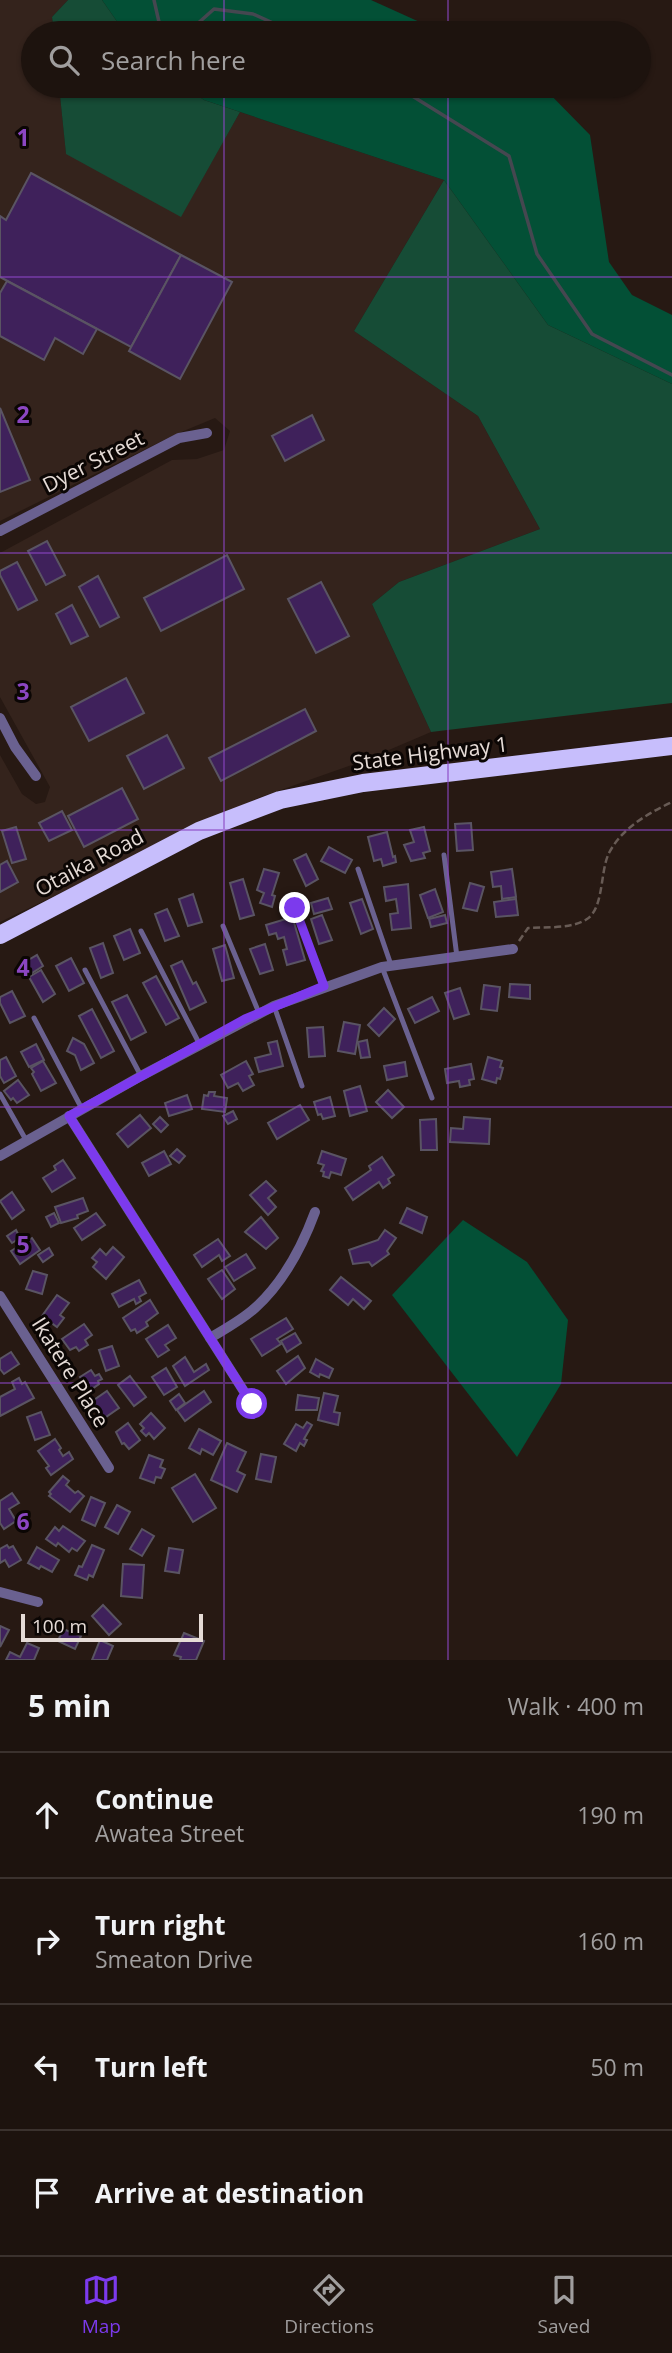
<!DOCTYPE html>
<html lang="en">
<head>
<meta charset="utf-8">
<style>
	body { margin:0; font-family:"Open Sans",sans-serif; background:#251c17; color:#f1f3f6 }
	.scale { position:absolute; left:21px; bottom:18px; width:182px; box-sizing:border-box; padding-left:7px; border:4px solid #e5dbd6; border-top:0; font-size:19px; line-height:24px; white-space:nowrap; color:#e5dbd6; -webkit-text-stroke:5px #0b0604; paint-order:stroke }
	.stop { position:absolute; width:21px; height:21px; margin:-16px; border:5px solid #7c3aed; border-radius:50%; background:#fff }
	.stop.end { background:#7c3aed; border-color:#fff; box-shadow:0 2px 7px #0008 }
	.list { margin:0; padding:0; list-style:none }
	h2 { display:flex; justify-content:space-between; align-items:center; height:91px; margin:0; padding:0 28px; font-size:30px }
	h2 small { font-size:23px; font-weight:400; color:#a09e9e }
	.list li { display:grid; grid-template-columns:46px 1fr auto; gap:21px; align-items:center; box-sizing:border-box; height:126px; padding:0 28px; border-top:2px solid #3b322e }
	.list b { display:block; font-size:26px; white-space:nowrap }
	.list p { margin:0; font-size:23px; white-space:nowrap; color:#a09e9e }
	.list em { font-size:23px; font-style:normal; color:#a09e9e }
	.icon { flex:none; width:38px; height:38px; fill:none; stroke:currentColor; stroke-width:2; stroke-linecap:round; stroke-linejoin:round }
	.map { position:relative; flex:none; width:672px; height:1660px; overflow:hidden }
	.search { position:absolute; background:#1d130e; box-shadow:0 2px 5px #0004; left:21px; right:21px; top:21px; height:77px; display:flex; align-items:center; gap:18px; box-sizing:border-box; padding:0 24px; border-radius:38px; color:#a09e9e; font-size:26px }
	.sheet { height:595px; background:#1d130e }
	nav { display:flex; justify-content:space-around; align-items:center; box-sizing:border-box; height:98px; border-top:2px solid #3b322e; background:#1d130e; font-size:19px; color:#a09e9e }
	nav a { display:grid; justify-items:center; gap:4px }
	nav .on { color:#7c3aed }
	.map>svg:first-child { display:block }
	.industrial { fill:#34231c }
	.green { fill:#164c36 }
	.forest { fill:#035036 }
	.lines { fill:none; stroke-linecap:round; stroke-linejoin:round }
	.stream { stroke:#454750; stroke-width:3.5 }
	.building { fill:#3f215b; stroke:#5a5463; stroke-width:2 }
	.path { stroke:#685b55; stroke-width:2.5; stroke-dasharray:7 3.5; stroke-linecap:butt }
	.service { stroke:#6a6190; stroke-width:5 }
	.minor { stroke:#6a6190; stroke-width:10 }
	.trunk { stroke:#c7befc; stroke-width:18 }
	.route { stroke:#7c3aed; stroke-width:9 }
	.grid { fill:none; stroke:#8b46c2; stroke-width:2; stroke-opacity:0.55 }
	.labels { text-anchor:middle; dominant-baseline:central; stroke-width:6; stroke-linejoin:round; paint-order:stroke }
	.street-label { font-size:21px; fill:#e5dbd6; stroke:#0b0604 }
	.grid-label { font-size:23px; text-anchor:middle; font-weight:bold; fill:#8b46c2; stroke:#0b0604; stroke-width:6; stroke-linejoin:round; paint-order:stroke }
</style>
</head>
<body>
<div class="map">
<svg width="672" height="1660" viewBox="0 0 672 1660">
	<rect width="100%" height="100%" fill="#271913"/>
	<path class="industrial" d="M0,0H68L52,17L54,33H33V86H59L66,153L181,216L240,112L444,180L354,331L478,416L540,529L399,582L372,604L431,732L363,761L258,798L0,922V755L22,794L36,804L45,802L50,787L0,697V553L172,460L197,459L224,450L230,431L215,418L174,435L0,521Z"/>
	<g class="green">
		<path d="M68,0H102L125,33H54L52,17Z"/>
		<path d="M59,86H185L204,100L240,112L181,217L66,154Z"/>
		<path d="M444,180L548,325L672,384V703L431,732L372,604L399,582L540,529L478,416L354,331Z"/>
	</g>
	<g class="forest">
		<path d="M102,0H371L444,33H125Z"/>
		<path d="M185,86H542L590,135L609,262L632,295L672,315V384L548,325L444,180L204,100Z"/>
		<path d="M463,1220L527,1262L568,1320L561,1384L517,1457L392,1295Z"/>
	</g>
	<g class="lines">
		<g class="stream">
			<path d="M154,0L159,22L183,33"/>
			<path d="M187,33L214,9L253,14L295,33"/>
			<path d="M390,86L409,94L509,156L537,254L592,334L672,375"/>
		</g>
	</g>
	<g class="building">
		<path d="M31,173L181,255L131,347L0,277V216L6,220Z"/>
		<path d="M181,255L232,282L180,379L129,351Z"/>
		<path d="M7,281L97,329L83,354L55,338L44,360L0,336V293Z"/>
		<path d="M0,408L30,480L0,492Z"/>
		<path d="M312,415L324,440L285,461L272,436Z"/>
		<path d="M47,541L65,575L46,585L28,551Z"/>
		<path d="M227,555L244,589L161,631L144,598Z"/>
		<path d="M17,562L37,600L18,610L0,575V571Z"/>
		<path d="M98,576L119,617L100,627L79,587Z"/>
		<path d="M321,582L349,636L316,653L288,599Z"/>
		<path d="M72,605L88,636L71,644L56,614Z"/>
		<path d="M126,678L144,713L89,741L71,707Z"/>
		<path d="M305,709L316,731L221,781L209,758Z"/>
		<path d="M167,735L184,768L144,789L127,756Z"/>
		<path d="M122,788L138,819L84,847L68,816Z"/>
		<path d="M62,811L72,830L49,841L39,823Z"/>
		<path d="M471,823L473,850L457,851L455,824Z"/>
		<path d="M16,827L26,859L12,863L2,831Z"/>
		<path d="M424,827L430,851L423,853L425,858L411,861L404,845L414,842L410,830Z"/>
		<path d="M387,832L393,857L395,856L396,862L383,866L381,859L374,861L368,837Z"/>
		<path d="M329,847L352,860L345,873L321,861Z"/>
		<path d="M306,854L318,879L306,886L294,860Z"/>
		<path d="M7,861L18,882L0,892V865Z"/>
		<path d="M264,869L279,873L272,895L275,896L272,907L260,903L264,893L257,890Z"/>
		<path d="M512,869L516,897L502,899L501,886L493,887L491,872Z"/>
		<path d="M243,879L254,915L240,919L230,883Z"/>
		<path d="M470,883L484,887L477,911L463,908Z"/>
		<path d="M408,884L411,928L392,930L390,914L398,913L396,899L386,901L384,887Z"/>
		<path d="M435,889L443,912L428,918L420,895Z"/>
		<path d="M193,894L202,922L188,926L179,899Z"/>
		<path d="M328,898L332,909L314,914L311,903Z"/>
		<path d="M362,899L373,929L361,934L350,903Z"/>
		<path d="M516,899L518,915L496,917L494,902Z"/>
		<path d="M167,909L179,936L165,941L155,914Z"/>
		<path d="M322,915L332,940L319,944L311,919Z"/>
		<path d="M445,915L447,923L431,927L429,919Z"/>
		<path d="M289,918V920L293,919L305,960L287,965L283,950L287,949L284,937L278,939L276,933L269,935L266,925Z"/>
		<path d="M130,929L140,953L124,960L114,936Z"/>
		<path d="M103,943L113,973L101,978L90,948Z"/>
		<path d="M265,944L273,970L260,974L250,949Z"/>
		<path d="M225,945L234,978L222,981L213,949Z"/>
		<path d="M37,955L43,966L32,973L25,962Z"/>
		<path d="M71,958L84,983L69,991L56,966Z"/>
		<path d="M182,961L193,984L196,982L206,1002L190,1010L171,966Z"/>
		<path d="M41,970L55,994L43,1002L29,977Z"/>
		<path d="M156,976L179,1018L166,1025L143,983Z"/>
		<path d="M510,984L530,985V999L509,997Z"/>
		<path d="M484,985L500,987L497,1011L481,1009Z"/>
		<path d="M460,988L469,1014L454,1019L445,993Z"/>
		<path d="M12,991L25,1016L10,1023L0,1003V997Z"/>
		<path d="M127,995L146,1032L131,1040L112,1002Z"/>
		<path d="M432,997L439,1011L415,1023L408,1009Z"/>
		<path d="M384,1008L395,1019L379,1036L368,1025Z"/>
		<path d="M92,1009L114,1051L101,1058L79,1016Z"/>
		<path d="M344,1022L360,1025L355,1054L338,1051Z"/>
		<path d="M323,1027L325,1056L309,1057L307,1028Z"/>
		<path d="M73,1038L84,1044L94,1063L81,1070L75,1055L67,1051Z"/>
		<path d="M367,1040L370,1057L361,1058L358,1042Z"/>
		<path d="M277,1041L283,1066L259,1072L255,1058L271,1054L268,1043Z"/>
		<path d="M36,1044L44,1060L29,1067L21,1052Z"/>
		<path d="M6,1057L16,1076L4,1083L0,1076V1060Z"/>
		<path d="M488,1057L502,1061L500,1067L503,1068L500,1079L497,1078L496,1083L482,1079Z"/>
		<path d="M43,1061L56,1083L41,1091L32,1074L34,1072L31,1068Z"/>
		<path d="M246,1061L253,1074L249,1076L254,1085L243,1091L238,1083L228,1088L221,1075Z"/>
		<path d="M405,1062L407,1076L387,1080L384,1066Z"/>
		<path d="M471,1064L474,1079L469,1080L470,1085L460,1087L459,1081L447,1083L445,1069Z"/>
		<path d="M18,1080L29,1095L17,1103L13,1098L11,1100L4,1091Z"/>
		<path d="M360,1086L367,1111L350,1116L344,1091Z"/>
		<path d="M388,1090L404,1107L392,1118L376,1102Z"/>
		<path d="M209,1092H215L214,1096L227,1098L225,1112L202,1109L204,1095L208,1096Z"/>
		<path d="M187,1095L192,1109L169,1116L165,1103Z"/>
		<path d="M330,1097L335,1116L323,1119L321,1114L318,1115L314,1102Z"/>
		<path d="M300,1105L309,1120L277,1139L268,1123Z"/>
		<path d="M233,1111L237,1119L228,1124L223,1116Z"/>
		<path d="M140,1115L151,1128L128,1147L117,1134Z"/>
		<path d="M160,1117L168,1125L161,1132L153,1124Z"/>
		<path d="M464,1117L490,1119L489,1144L450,1142L451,1128L463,1129Z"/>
		<path d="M436,1119L437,1150H421L420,1120Z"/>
		<path d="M177,1149L185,1156L179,1163L170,1156Z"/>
		<path d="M164,1151L171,1164L149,1176L142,1163Z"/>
		<path d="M322,1151L346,1159L341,1175L331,1172L329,1178L323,1176L324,1172L321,1171L324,1165L318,1163Z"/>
		<path d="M382,1157L394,1175L388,1179L390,1183L383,1188L379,1182L353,1200L345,1188L371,1170L369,1166Z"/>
		<path d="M63,1160L75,1178L52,1192L43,1178L56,1170L54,1166Z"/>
		<path d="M266,1181L276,1191L268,1198L276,1207L268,1215L250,1195Z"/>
		<path d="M12,1192L24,1210L12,1219L0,1201Z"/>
		<path d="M83,1198L88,1211L77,1215L78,1218L61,1223L55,1207Z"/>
		<path d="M407,1208L427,1217L422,1233L400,1223Z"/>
		<path d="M54,1213L59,1223L51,1227L46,1217Z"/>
		<path d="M96,1213L105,1225L82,1240L74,1228Z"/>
		<path d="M261,1217L278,1238L266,1249L245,1232Z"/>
		<path d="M16,1230L20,1238L12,1243L7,1236Z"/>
		<path d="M385,1230L396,1238L387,1251L389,1254L372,1266L369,1262L353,1264L349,1250L378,1240Z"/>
		<path d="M32,1238L40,1250L20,1264L11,1251Z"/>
		<path d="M218,1239L230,1256L222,1261L219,1255L202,1267L194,1255Z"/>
		<path d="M113,1247L124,1257L106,1279L93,1267L97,1262L92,1258L100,1249L106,1255Z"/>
		<path d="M49,1248L53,1255L43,1262L38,1255Z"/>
		<path d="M246,1254L255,1268L234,1281L225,1267Z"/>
		<path d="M222,1270L235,1289L222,1299L208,1279Z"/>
		<path d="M33,1271L47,1275L42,1294L26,1289Z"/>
		<path d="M341,1277L371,1301L364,1309L353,1299L348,1305L330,1290Z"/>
		<path d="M139,1280L146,1293L139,1297L141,1301L136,1304L134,1299L119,1307L112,1294Z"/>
		<path d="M57,1295L69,1303L60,1315L64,1318L57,1327L42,1316Z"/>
		<path d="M150,1300L158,1313L146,1322L148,1326L137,1333L135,1329L131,1331L123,1318Z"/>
		<path d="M286,1318L293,1329L277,1339L281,1344L262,1356L251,1339Z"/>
		<path d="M84,1324L92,1335L85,1340L88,1345L79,1351L76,1347L70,1350L62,1339Z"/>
		<path d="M168,1325L176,1338L165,1345L169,1350L158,1357L146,1339Z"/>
		<path d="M295,1333L301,1343L287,1352L281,1341Z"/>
		<path d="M112,1346L119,1366L106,1371L99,1350Z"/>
		<path d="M11,1352L19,1364L4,1374L0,1369V1359Z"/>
		<path d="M298,1356L305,1368L286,1384L277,1371Z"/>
		<path d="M185,1357L194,1372L206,1364L209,1370L185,1386L173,1366Z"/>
		<path d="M316,1359L333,1369L329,1378L320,1374L319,1377L310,1372Z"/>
		<path d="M166,1368L177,1387L164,1395L152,1377Z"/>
		<path d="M91,1370L95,1376L99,1374L102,1379L98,1381L99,1384L89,1391L80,1377Z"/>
		<path d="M130,1376L146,1397L134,1406L118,1385Z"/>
		<path d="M19,1378L22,1384L25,1382L34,1398L0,1416V1397L15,1389L12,1382Z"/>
		<path d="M107,1391L119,1408L103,1419L91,1402Z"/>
		<path d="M204,1391L211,1402L185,1421L177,1410Z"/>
		<path d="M324,1393L338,1396L334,1412L340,1413L338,1425L318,1420Z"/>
		<path d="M179,1394L185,1403L176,1410L170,1401Z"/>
		<path d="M298,1395L319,1398L317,1410H296Z"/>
		<path d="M41,1412L50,1435L35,1440L27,1417Z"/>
		<path d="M151,1413L165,1428L154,1439L149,1433L146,1436L141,1431L144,1428L140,1424Z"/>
		<path d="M307,1422L312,1425L304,1439L307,1440L304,1446L300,1443L296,1451L284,1444L296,1424L303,1428Z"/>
		<path d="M128,1423L140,1440L129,1449L124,1443L122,1444L116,1432Z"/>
		<path d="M199,1429L221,1441L213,1455L202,1449L200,1454L189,1448Z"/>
		<path d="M55,1439L61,1448L59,1450L63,1456L69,1452L73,1459L51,1475L46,1468L49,1466L38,1451Z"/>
		<path d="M227,1443L246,1452L237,1471L245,1475L237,1492L211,1480Z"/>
		<path d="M261,1454L276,1457L271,1482L256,1479Z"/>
		<path d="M149,1455L163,1460L160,1467L165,1469L161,1478L156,1477L154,1483L140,1478Z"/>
		<path d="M195,1474L216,1508L193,1522L172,1488Z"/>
		<path d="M63,1476L69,1481L66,1485L75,1493L78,1491L84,1496L70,1512L49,1496L51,1494L49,1492Z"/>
		<path d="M12,1493L19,1503L9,1509L16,1521L4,1529L0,1523V1501Z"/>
		<path d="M91,1497L105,1503L95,1526L82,1520Z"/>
		<path d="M117,1505L130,1512L118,1534L105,1527Z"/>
		<path d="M63,1526L85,1541L77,1551L72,1548L69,1552L58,1543L56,1546L46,1539L55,1527L59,1531Z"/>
		<path d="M142,1529L154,1536L142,1556L130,1549Z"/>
		<path d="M7,1545L9,1548L13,1546L21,1560L9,1567L5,1560L0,1563V1549Z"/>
		<path d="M92,1545L104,1550L93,1577L89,1575L87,1580L75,1575L79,1566L82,1567Z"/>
		<path d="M37,1547L59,1560L52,1572L41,1566L39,1569L28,1563Z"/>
		<path d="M169,1548L183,1550L179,1573L165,1571Z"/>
		<path d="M123,1564L144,1565L142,1598L121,1596Z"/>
		<path d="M103,1605L121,1624L109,1635L92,1616Z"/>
		<path d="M0,1626L9,1630L0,1647Z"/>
		<path d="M63,1629L81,1636L75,1649L58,1641Z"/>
		<path d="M184,1633L204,1641L196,1660H180L181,1657L174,1655Z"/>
		<path d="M100,1640L113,1646L107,1660H92Z"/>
		<path d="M27,1643L39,1648L34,1660H6L10,1652L20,1657Z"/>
	</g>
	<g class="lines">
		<path class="path" d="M519,941L528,928C545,927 572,929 587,919C604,908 600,871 609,853C622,828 647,814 672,802"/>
		<g class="service">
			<path d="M444,855L457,957"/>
			<path d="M358,869L391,965"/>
			<path d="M295,908L324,986"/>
			<path d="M223,926L259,1013"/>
			<path d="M141,931L200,1045"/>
			<path d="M382,967L432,1098"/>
			<path d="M85,970L141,1076"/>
			<path d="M274,1006L302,1086"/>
			<path d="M34,1018L82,1109"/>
			<path d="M0,1094L26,1140"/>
		</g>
		<g class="minor">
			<path d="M0,531L179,438L207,433"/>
			<path d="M0,718L15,747L36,776"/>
			<path d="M69,1116L252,1404"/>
			<path d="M0,1156L141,1076L274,1006L382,967L513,949"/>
			<path d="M0,1296L109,1468"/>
			<path d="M210,1338C225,1329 242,1320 255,1308C284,1282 302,1247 315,1212"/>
			<path d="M0,1592L38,1602"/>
		</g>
		<path class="trunk" d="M0,935L199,831L280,800L363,783L672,746"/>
	</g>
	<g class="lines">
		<path class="route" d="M252,1404L69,1116L245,1019L324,986L295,908"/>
	</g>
	<path class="grid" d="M224,0V33M448,0V33M224,86V1660M448,86V1660M0,277H672M0,553H672M0,830H672M0,1107H672M0,1383H672"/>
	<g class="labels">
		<g class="street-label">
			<text transform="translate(93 461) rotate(-27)">Dyer Street</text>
			<text transform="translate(430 753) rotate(-7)">State Highway 1</text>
			<text transform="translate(89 862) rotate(-28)">Otaika Road</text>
			<text transform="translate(71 1372) rotate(58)">Ikatere Place</text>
		</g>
	</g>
	<g class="grid-label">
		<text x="23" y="146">1</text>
		<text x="23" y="423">2</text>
		<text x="23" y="700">3</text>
		<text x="23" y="976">4</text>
		<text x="23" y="1253">5</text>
		<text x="23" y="1530">6</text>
	</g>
</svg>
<div class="scale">100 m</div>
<div class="stop" style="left:252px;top:1404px"></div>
<div class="stop end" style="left:295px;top:908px"></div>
<div class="search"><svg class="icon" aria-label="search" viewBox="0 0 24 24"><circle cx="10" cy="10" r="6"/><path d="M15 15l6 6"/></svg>Search here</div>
</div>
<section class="sheet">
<h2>5 min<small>Walk · 400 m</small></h2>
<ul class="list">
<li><svg class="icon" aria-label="ahead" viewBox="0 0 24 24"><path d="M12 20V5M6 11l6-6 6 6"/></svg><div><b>Continue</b><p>Awatea Street</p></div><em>190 m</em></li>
<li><svg class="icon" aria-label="right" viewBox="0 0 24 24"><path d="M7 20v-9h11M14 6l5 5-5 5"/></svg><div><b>Turn right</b><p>Smeaton Drive</p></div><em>160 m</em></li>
<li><svg class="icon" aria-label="left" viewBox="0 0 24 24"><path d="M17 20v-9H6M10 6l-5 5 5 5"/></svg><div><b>Turn left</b></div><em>50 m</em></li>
<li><svg class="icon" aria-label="arrive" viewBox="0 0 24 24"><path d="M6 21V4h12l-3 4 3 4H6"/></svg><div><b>Arrive at destination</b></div></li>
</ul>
</section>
<nav>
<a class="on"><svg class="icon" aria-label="map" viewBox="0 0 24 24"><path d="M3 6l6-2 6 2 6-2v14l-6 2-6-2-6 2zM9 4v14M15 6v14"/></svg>Map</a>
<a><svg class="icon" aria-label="directions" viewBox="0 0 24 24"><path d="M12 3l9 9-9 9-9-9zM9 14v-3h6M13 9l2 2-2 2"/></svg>Directions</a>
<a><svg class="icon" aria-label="saved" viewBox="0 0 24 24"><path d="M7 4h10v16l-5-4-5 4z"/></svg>Saved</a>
</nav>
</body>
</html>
